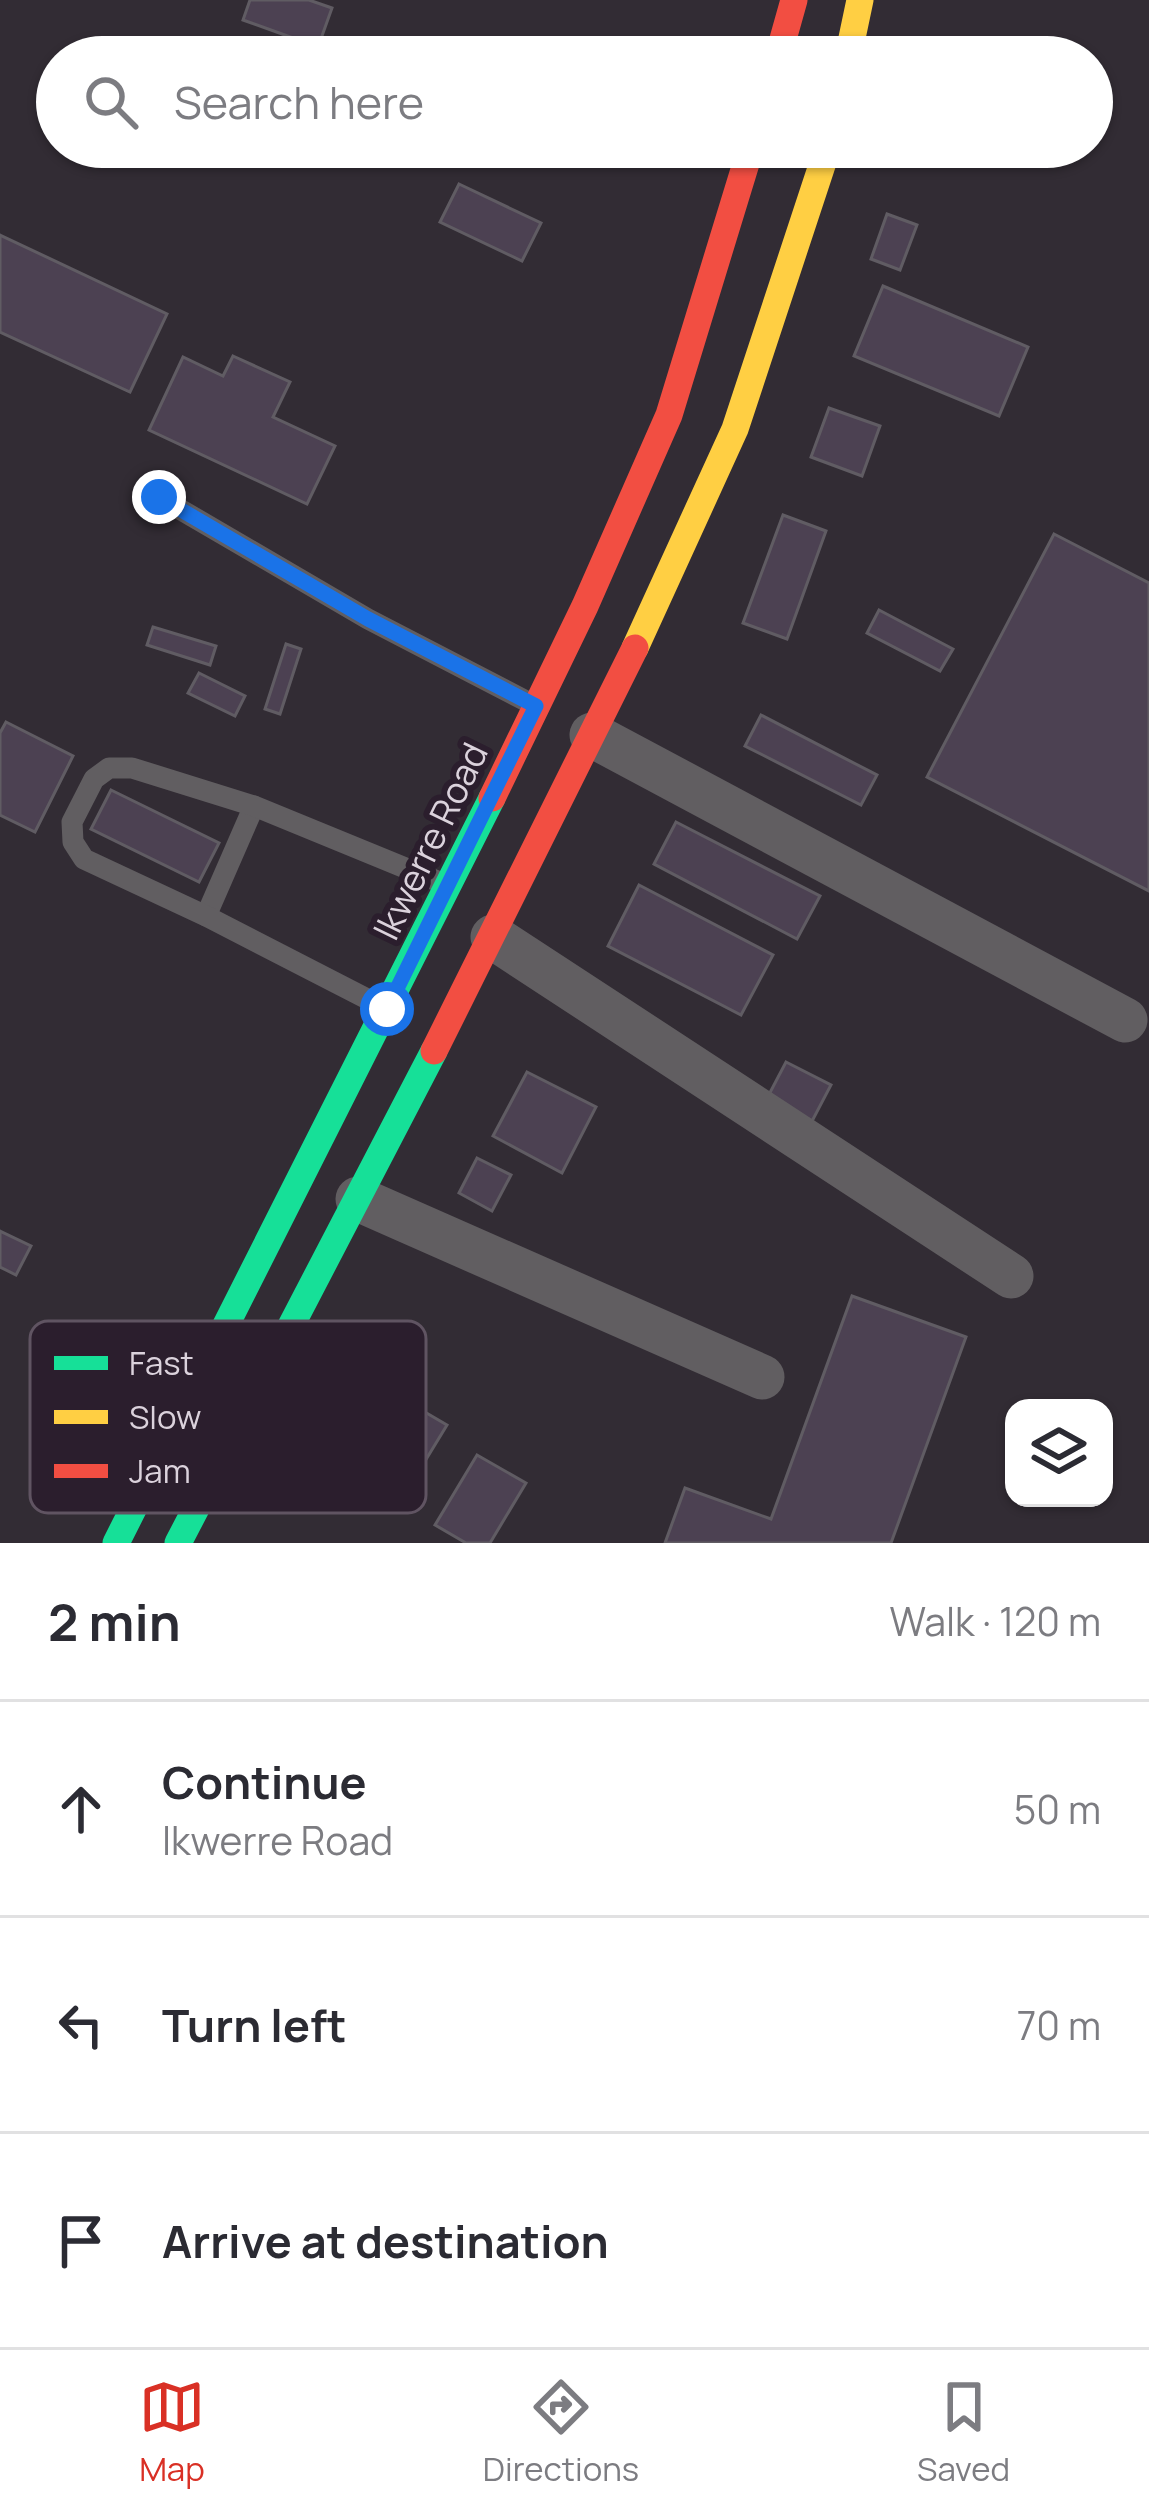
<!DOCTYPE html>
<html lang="en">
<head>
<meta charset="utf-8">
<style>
	body { margin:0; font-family:Manrope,sans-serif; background:#f7f7f7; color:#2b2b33 }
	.controls { position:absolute; right:36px; bottom:36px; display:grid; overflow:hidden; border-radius:24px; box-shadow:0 3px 9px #0004 }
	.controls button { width:108px; height:108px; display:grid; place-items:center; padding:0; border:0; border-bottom:3px solid #e1e1e2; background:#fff; color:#2b2b33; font:60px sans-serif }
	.stop { position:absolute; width:36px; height:36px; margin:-27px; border:9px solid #1a73e8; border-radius:50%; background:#fff }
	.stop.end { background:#1a73e8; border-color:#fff; box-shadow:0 3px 12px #0008 }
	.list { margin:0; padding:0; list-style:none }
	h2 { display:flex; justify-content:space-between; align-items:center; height:156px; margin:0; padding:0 48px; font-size:51px }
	h2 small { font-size:39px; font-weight:400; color:#7c7c81 }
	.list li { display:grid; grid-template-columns:78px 1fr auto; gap:36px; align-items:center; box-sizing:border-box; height:216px; padding:0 48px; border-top:3px solid #e1e1e2 }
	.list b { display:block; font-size:45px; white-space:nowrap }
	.list p { margin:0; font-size:39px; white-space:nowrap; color:#7c7c81 }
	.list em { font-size:39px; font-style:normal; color:#7c7c81 }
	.icon { flex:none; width:66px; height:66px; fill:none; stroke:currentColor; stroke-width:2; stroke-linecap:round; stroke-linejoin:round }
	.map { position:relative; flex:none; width:1149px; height:1543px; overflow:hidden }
	.search { position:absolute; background:#fff; box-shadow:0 3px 9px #0004; left:36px; right:36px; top:36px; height:132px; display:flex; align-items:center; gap:30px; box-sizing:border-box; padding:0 42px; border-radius:66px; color:#7c7c81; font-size:45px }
	.sheet { height:804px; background:#fff }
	nav { display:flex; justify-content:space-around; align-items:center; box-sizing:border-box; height:168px; border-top:3px solid #e1e1e2; background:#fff; font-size:33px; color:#7c7c81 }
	nav a { display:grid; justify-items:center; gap:6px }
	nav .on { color:#d93025 }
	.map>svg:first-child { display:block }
	.building { fill:#4c4152; stroke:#605c63; stroke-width:3 }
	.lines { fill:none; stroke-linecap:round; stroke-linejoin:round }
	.lane { stroke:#615e61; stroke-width:21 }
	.street { stroke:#615e61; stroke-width:45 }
	.fast { stroke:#16e098; stroke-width:27 }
	.slow { stroke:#ffcf43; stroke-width:27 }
	.jam { stroke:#f24e42; stroke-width:27 }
	.route { stroke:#1a73e8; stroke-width:15 }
	.labels { text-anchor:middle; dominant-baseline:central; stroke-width:12; stroke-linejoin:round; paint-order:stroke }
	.street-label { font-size:36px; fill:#dbd2dc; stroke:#2b1e2d }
	.key { fill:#2b1e2d; stroke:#605462; stroke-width:3 }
	.key-label { font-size:33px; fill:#dbd2dc }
</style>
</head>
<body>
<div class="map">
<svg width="1149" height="1543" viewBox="0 0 1149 1543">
	<rect width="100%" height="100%" fill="#322c34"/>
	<g class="building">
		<path d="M250,0H309L332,8L318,47L243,20Z"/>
		<path d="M459,184L541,223L522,261L440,222Z"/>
		<path d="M887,214L917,225L900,270L871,259Z"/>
		<path d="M0,235L167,314L130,392L0,332Z"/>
		<path d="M883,286L1028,347L999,416L854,356Z"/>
		<path d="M233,356L290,382L273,417L335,446L307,504L149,430L183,357L223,376Z"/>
		<path d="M829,408L880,426L862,476L811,457Z"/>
		<path d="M783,515L826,531L787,639L743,623Z"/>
		<path d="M1054,534L1149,583V891L927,777Z"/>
		<path d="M879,610L953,649L940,671L867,633Z"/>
		<path d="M153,627L216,646L210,665L147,645Z"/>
		<path d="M286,644L301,649L280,714L265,709Z"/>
		<path d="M199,673L245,696L235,716L188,693Z"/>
		<path d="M761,715L877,775L861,805L745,746Z"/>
		<path d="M6,722L73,756L35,832L0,815V733Z"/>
		<path d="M111,790L219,843L199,882L91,829Z"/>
		<path d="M676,822L820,896L797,939L654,864Z"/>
		<path d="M639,885L773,955L741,1015L608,946Z"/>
		<path d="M786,1062L831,1085L810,1125L765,1102Z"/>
		<path d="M527,1072L596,1107L562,1173L493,1136Z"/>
		<path d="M477,1158L511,1175L492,1211L459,1193Z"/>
		<path d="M0,1231L31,1246L16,1275L0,1267Z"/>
		<path d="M852,1296L966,1337L891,1543H665L685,1488L771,1519Z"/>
		<path d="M394,1394L447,1425L408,1489L355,1458Z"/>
		<path d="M477,1455L526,1483L490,1543H466L435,1525Z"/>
	</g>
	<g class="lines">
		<g class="lane">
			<path d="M159,497L368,619L530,703"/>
			<path d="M206,916L254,806"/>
			<path d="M379,1005L206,916L84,859L73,842L72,822L94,779L109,768H132L254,806L442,883"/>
		</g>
		<g class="street">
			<path d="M592,735L1125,1020"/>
			<path d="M493,937L1011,1276"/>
			<path d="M358,1199L762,1377"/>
		</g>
		<g class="fast">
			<path d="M116,1543L492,798"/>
			<path d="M178,1543L434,1051"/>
		</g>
		<g class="slow">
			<path d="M848,57L860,0"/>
			<path d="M635,648L735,429L828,147"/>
		</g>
		<g class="jam">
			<path d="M778,57L794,0"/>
			<path d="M492,798L585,606L669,415L751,147"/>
			<path d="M434,1051L635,648"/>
		</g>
	</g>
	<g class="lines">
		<path class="route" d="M159,497L368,619L536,706L387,1009"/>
	</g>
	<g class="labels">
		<g class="street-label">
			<text transform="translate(430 841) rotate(-64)">Ikwerre Road</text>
		</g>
	</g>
	<rect x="30" y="1321" width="396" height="192" rx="18" class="key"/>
	<rect x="54" y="1356" width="54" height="14" fill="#16e098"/>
	<rect x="54" y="1410" width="54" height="14" fill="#ffcf43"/>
	<rect x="54" y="1464" width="54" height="14" fill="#f24e42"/>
	<g class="key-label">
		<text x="129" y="1375">Fast</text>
		<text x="129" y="1429">Slow</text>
		<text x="129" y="1483">Jam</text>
	</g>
</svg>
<div class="controls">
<button><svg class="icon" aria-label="layers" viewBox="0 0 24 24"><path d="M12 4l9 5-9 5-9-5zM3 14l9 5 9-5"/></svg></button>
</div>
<div class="stop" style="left:387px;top:1009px"></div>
<div class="stop end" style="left:159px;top:497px"></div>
<div class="search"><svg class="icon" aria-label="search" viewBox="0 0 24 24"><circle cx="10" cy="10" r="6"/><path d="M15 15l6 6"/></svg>Search here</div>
</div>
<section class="sheet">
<h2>2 min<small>Walk · 120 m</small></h2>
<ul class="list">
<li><svg class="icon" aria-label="ahead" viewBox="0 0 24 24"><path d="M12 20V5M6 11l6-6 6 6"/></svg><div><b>Continue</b><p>Ikwerre Road</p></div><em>50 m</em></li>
<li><svg class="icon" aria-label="left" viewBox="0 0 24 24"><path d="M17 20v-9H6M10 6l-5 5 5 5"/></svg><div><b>Turn left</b></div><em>70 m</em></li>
<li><svg class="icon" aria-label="arrive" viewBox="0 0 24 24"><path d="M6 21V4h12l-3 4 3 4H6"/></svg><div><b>Arrive at destination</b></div></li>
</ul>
</section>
<nav>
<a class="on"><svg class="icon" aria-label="map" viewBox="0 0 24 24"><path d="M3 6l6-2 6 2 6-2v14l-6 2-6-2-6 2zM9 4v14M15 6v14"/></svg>Map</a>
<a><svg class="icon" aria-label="directions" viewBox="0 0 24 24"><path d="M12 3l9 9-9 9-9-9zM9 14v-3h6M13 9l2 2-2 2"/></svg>Directions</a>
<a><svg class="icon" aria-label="saved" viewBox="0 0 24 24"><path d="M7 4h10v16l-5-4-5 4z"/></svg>Saved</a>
</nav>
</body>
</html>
